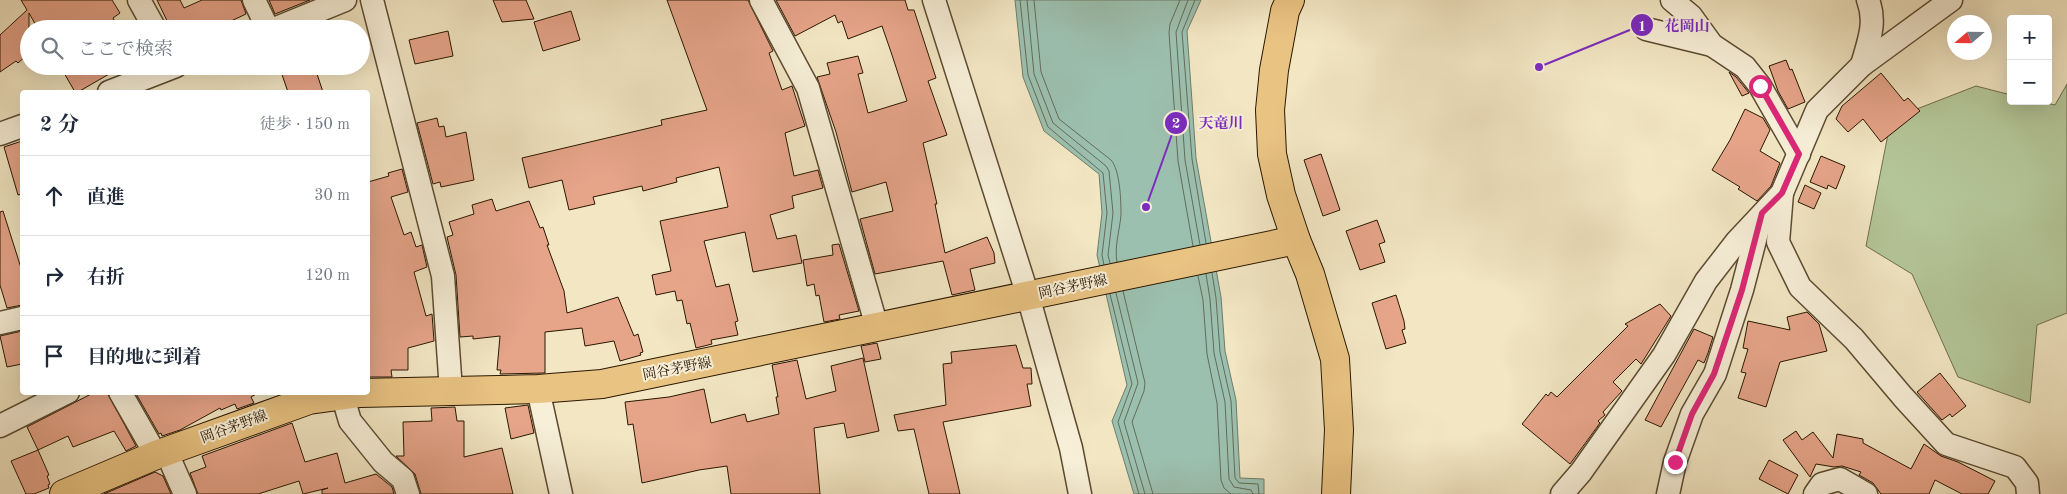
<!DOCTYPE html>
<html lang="ja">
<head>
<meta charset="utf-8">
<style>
	body { margin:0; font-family:"Old Standard TT","Noto Serif JP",serif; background:#f6f6f7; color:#1f2937 }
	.controls { position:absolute; right:15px; top:15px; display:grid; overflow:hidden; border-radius:5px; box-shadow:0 5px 20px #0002 }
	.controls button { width:45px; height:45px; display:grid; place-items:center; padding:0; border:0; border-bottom:1px solid #e0e1e3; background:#fff; color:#1f2937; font:25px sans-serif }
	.compass { position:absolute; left:1947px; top:15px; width:45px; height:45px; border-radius:50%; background:#fff; box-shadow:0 5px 20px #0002; rotate:250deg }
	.stop { position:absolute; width:15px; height:15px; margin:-11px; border:4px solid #db2777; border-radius:50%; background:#fff }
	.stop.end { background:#db2777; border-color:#fff; box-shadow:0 1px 5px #0008 }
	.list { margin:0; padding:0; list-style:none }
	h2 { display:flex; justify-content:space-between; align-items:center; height:65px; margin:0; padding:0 20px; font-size:21px }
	h2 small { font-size:16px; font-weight:400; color:#747a83 }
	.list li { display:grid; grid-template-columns:32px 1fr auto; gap:15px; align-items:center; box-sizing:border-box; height:80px; padding:0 20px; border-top:1px solid #e0e1e3 }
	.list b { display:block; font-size:19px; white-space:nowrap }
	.list em { font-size:16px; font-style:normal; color:#747a83 }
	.icon { flex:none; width:28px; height:28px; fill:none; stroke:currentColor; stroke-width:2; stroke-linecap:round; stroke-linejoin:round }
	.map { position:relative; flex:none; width:2067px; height:494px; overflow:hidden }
	.search { position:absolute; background:#fff; box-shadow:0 5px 20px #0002; left:20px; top:20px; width:350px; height:55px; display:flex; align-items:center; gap:12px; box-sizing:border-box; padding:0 18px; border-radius:28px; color:#747a83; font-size:19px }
	.panel { position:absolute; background:#fff; box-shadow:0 5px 20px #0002; left:20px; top:90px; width:350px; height:305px; border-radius:5px }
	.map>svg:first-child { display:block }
	.green { fill:#b4c698; stroke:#6f6e4c }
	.water { fill:#9cc0af; stroke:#6e7c69 }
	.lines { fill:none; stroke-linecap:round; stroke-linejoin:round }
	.shore { stroke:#636c58; stroke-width:1 }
	.building { fill:#e6a489; stroke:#2a1700 }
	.minor-casing { stroke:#5c4b31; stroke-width:25 }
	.major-casing { stroke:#2a1700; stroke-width:30 }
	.minor { stroke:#f7efd8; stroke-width:22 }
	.major { stroke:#e9c382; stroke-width:28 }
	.route { stroke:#db2777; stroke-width:6 }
	.labels { text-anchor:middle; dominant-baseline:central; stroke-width:4; stroke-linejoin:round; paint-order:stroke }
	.street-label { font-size:14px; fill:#2a1700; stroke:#f7efd8 }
	.leader { fill:none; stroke:#7b2cbf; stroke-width:2 }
	.callout-dot { fill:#7b2cbf; stroke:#f7efd8; stroke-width:2 }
	.mark-label { font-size:15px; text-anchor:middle; font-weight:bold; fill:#fff }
	.callout-label { font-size:15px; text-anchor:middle; font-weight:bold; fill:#7b2cbf; stroke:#f7efd8; stroke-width:4; stroke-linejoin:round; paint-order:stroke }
</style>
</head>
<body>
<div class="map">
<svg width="2067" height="494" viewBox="0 0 2067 494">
	<rect width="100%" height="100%" fill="#f2e6c3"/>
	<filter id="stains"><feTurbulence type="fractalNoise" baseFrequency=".004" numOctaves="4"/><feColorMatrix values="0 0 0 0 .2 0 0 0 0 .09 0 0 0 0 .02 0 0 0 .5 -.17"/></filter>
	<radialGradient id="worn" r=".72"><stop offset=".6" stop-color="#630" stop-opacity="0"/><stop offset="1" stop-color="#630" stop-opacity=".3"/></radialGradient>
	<path class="green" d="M2067,84V313L2037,325L2030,403L1958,377L1912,274L1866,246L1891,119L1976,86L2011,95V101H2038L2055,105Z"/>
	<path class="water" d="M1015,0H1201L1187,31L1196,158L1221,297L1225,351L1236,400L1240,478L1264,479V494H1134L1112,421L1127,385L1097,255L1102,213L1099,174L1044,131L1023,77Z"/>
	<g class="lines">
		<g class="shore">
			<path d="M1020,0L1028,75L1048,127L1103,173L1107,213L1102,255L1104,265"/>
			<path d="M1027,0L1034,74L1053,123L1106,166L1109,171L1113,213L1108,255L1110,263"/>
			<path d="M1034,0L1041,72L1059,119L1111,160C1120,170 1121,200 1121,214C1120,230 1114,246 1117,262"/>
			<path d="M1180,0L1170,24L1169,33L1178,161L1193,246"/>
			<path d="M1188,0L1176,32L1185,160L1200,245"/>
			<path d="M1195,0L1182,32L1192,159L1206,243"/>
			<path d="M1212,273L1216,298L1220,352L1231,401L1235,478L1239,483L1258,484L1259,494"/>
			<path d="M1206,274L1210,299L1214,353L1225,402L1229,479L1234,487L1251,490L1253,494"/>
			<path d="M1198,276L1203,300L1207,354L1217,403L1221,480L1224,488L1231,494"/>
			<path d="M1123,291L1145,383L1144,391L1132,422L1153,494"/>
			<path d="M1116,293L1138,383L1124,422L1145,494"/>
			<path d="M1110,294L1132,384L1118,422L1139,494"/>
		</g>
	</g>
	<g class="building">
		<path d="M21,0H112L120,13L113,18L119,29H38L29,13V53L18,63L16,61L0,72V35L27,10Z"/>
		<path d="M157,0H180L184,8L202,0H241L246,14L214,29H171Z"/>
		<path d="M269,0H310L275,14Z"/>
		<path d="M493,0H526L534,19L502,22Z"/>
		<path d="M667,0H748L773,51L769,53L782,90L792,86L805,126L785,133L794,176L818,170L823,188L792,196L794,208L770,215L777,239L796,235L802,263L753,272L745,232L704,241L716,287L729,284L738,321L735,322L738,335L711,340L712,344L696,348L690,323L687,324L682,300L677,301L675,291L656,295L652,275L671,271L660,221L728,207L719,167L676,178L677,182L643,191L642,186L593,197L595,204L569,210L562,180L529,188L522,158L662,125L661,120L707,110Z"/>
		<path d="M776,0H905L908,10H914L936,78L928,81L947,135L923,143L937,204H935L945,253L987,237L994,253L995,263L970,269L975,290L952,295L943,261L875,274L860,219L893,211L886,182L852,192L836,132L817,77L830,74L827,63L858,56L863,73L858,74L868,113L907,101L892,55L882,26L848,39L842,21L838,23L835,15L795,36Z"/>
		<path d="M571,11L580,40L543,51L534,22Z"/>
		<path d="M448,31L453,56L415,64L409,40Z"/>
		<path d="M1786,60L1790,70L1792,69L1805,102L1788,109L1778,91L1769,66Z"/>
		<path d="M60,66H123L78,92H75Z"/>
		<path d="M279,66H307L310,73L316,71L323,92H288Z"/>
		<path d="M1729,72L1736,77L1749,93L1742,96Z"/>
		<path d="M1881,73L1904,101L1908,98L1920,111L1881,142L1863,119L1848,132L1836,119L1842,106Z"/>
		<path d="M1745,109L1763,118L1770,130L1760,151L1780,163L1771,186L1757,201L1738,189L1740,187L1712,170L1730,140Z"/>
		<path d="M437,118L439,127L444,126L446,137L466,132L474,180L441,187L440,182L433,184L417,123Z"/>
		<path d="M22,141V194L18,195L4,147Z"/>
		<path d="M1321,154L1340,210L1323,216L1304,160Z"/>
		<path d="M1821,156L1845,166L1836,189L1828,185L1827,189L1810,182Z"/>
		<path d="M402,169L408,192L391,197L404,235L411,232L416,247L422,245L427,267L414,272L426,316L432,314L434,341L408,348V370H391L392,377H368V182L389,176L388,173Z"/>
		<path d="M1805,185L1821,193L1814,209L1798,202Z"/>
		<path d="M492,199L496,211L529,201L540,228L543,227L549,245H547L564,291L567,313L618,297L634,336L638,334L643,352L640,353L641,355L620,361L614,341L585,346L582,328L545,332V373L500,374L501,370H497L500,336L473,339V336L460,337L456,275L447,237L453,235L449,222L474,214L472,205Z"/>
		<path d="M3,211L22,271V305L7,308L0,285V212Z"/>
		<path d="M1377,220L1385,242L1379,244L1385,262L1360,270L1346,231Z"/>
		<path d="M839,244L859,311L839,315L840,319L824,322L819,295L816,296L814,284L807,286L803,260L833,255L832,245Z"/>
		<path d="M1396,295L1404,321L1405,329L1402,330L1406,343L1386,349L1372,303Z"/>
		<path d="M1660,304L1671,316L1641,364L1636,359L1613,382L1622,391L1603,412L1605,415L1598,421L1600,423L1570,464L1522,424L1546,394L1548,396L1551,392L1557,397L1628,326L1625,324Z"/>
		<path d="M1807,312L1819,324L1827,351L1780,362L1766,407L1738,398L1746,373L1741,372L1748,349L1743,348L1748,321L1790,330L1787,317Z"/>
		<path d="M1694,329L1713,337L1708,353L1704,363L1698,360L1661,427L1645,420Z"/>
		<path d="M22,331V364L7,367L0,336Z"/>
		<path d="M877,343L881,359L865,362L861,346Z"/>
		<path d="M1016,345L1023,368H1031L1032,384H1027L1031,406L943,422L960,494H929L914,429L898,431L894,415L946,405L943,364L952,363L951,352Z"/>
		<path d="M863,358L879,431L847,438L844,423L814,428L820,494H731L727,466L699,470L642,483L633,424L628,425L625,402L669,397L704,389L711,423L745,414L747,422L779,414L776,397H778L772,365L797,360L806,399L836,391L831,366Z"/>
		<path d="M1940,373L1966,406L1952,417L1950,414L1942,420L1917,392Z"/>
		<path d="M95,392H107L136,446L126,451L114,431L73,447L68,436L38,450L49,475L47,476L50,484L48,485L49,488L34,494H26L11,461L38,450L27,427Z"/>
		<path d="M135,392H260L251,397L254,403L237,409L235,404L221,410L220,408L180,430L162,436L161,433L159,434Z"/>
		<path d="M528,405L534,433L511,439L505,408Z"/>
		<path d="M455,407L457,421H464V457L502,448L513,494H421L415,474L396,456H404L403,422L432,421L431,408Z"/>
		<path d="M292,423L305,462L337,453L345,483L376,474L392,487L394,494H322V490L328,488L303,494L299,481L258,494H198L190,473L206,467L202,456Z"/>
		<path d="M1796,431L1802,440L1813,432L1833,458L1837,434L1863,439V443L1911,469L1924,444L1941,456L1958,462L1995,481L1988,494H1962L1935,480L1929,494H1881L1873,483L1859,475L1861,472L1842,466L1834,467L1816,464L1810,477L1783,440Z"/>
		<path d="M1769,460L1798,475L1788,494L1759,479Z"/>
		<path d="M155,472L163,476L171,494H104Z"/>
	</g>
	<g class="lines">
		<defs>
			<g id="minor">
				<path d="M139,0L155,29"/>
				<path d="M254,0L268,29"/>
				<path d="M372,0L443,276L451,391"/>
				<path d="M761,0L808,88L877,327"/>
				<path d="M934,0L1028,296L1071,448L1080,494"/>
				<path d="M1672,0L1691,16L1712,45L1745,67L1760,86L1799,154"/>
				<path d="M274,29L345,0"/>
				<path d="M1646,29L1712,45"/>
				<path d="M1862,65C1868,43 1877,23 1868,0"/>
				<path d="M109,92L176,66"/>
				<path d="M0,134L22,126"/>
				<path d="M1782,193L1778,242L1800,287L1854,339L1903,397L1946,444L2015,467L2027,483L2028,494"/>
				<path d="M0,323L22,318"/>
				<path d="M538,389L561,494"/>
				<path d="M120,392L156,455"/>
				<path d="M342,394L350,421L383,462L403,479L408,494"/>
				<path d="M0,426L68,392"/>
				<path d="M166,451L185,494"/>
				<path d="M1562,494L1581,472L1664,355L1706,281L1737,241L1782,193L1817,110L1862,65L1951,0"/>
				<path d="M1668,494L1675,462L1692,414L1715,374L1742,290L1761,217"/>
				<path d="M1815,494L1822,484L1840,479L1866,494"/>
			</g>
			<g id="major">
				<path d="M1290,0L1285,11L1274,70L1270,110L1272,154L1281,195L1296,240L1310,274L1335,359L1339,430L1336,494"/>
				<path d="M64,494L156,455L309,400L360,393L538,389L602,384L1296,240"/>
			</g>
		</defs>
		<use href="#minor" class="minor-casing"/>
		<use href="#major" class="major-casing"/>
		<use href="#minor" class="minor"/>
		<use href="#major" class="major"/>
	</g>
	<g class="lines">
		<path class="route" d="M1675,462L1692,414L1714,374L1742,290L1762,213L1782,193L1799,154L1760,86"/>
	</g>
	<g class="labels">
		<g class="street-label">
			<text transform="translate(1073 287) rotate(-12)">岡谷茅野線</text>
			<text transform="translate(677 369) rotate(-11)">岡谷茅野線</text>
			<text transform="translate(234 427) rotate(-20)">岡谷茅野線</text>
		</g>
	</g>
	<path class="leader" d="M1539 67L1642 25M1146 207L1176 123"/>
	<g class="callout-dot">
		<circle cx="1539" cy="67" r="5"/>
		<circle cx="1146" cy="207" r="5"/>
		<circle cx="1642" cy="25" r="12"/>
		<circle cx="1176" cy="123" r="12"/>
	</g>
	<g class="mark-label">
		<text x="1642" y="31">1</text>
		<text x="1176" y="128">2</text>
	</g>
	<g class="callout-label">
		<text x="1687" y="31">花岡山</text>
		<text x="1221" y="128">天竜川</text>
	</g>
	<rect width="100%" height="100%" filter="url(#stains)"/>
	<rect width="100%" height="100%" fill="url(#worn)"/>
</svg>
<div class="controls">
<button>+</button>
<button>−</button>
</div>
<svg class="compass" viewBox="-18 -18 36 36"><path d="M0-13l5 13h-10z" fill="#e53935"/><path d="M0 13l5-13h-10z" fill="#747a83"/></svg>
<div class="stop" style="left:1760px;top:86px"></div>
<div class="stop end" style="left:1675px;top:462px"></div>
<div class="search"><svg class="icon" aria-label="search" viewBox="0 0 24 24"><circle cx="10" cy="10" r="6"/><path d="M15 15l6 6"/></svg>ここで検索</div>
<section class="panel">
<h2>2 分<small>徒歩 · 150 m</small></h2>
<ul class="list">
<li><svg class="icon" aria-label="ahead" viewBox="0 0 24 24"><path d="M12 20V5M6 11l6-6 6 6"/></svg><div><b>直進</b></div><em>30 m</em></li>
<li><svg class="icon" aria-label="right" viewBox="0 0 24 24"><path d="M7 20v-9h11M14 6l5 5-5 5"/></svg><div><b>右折</b></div><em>120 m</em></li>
<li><svg class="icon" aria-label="arrive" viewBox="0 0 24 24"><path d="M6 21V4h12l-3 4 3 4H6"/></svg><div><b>目的地に到着</b></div></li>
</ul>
</section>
</div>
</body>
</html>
